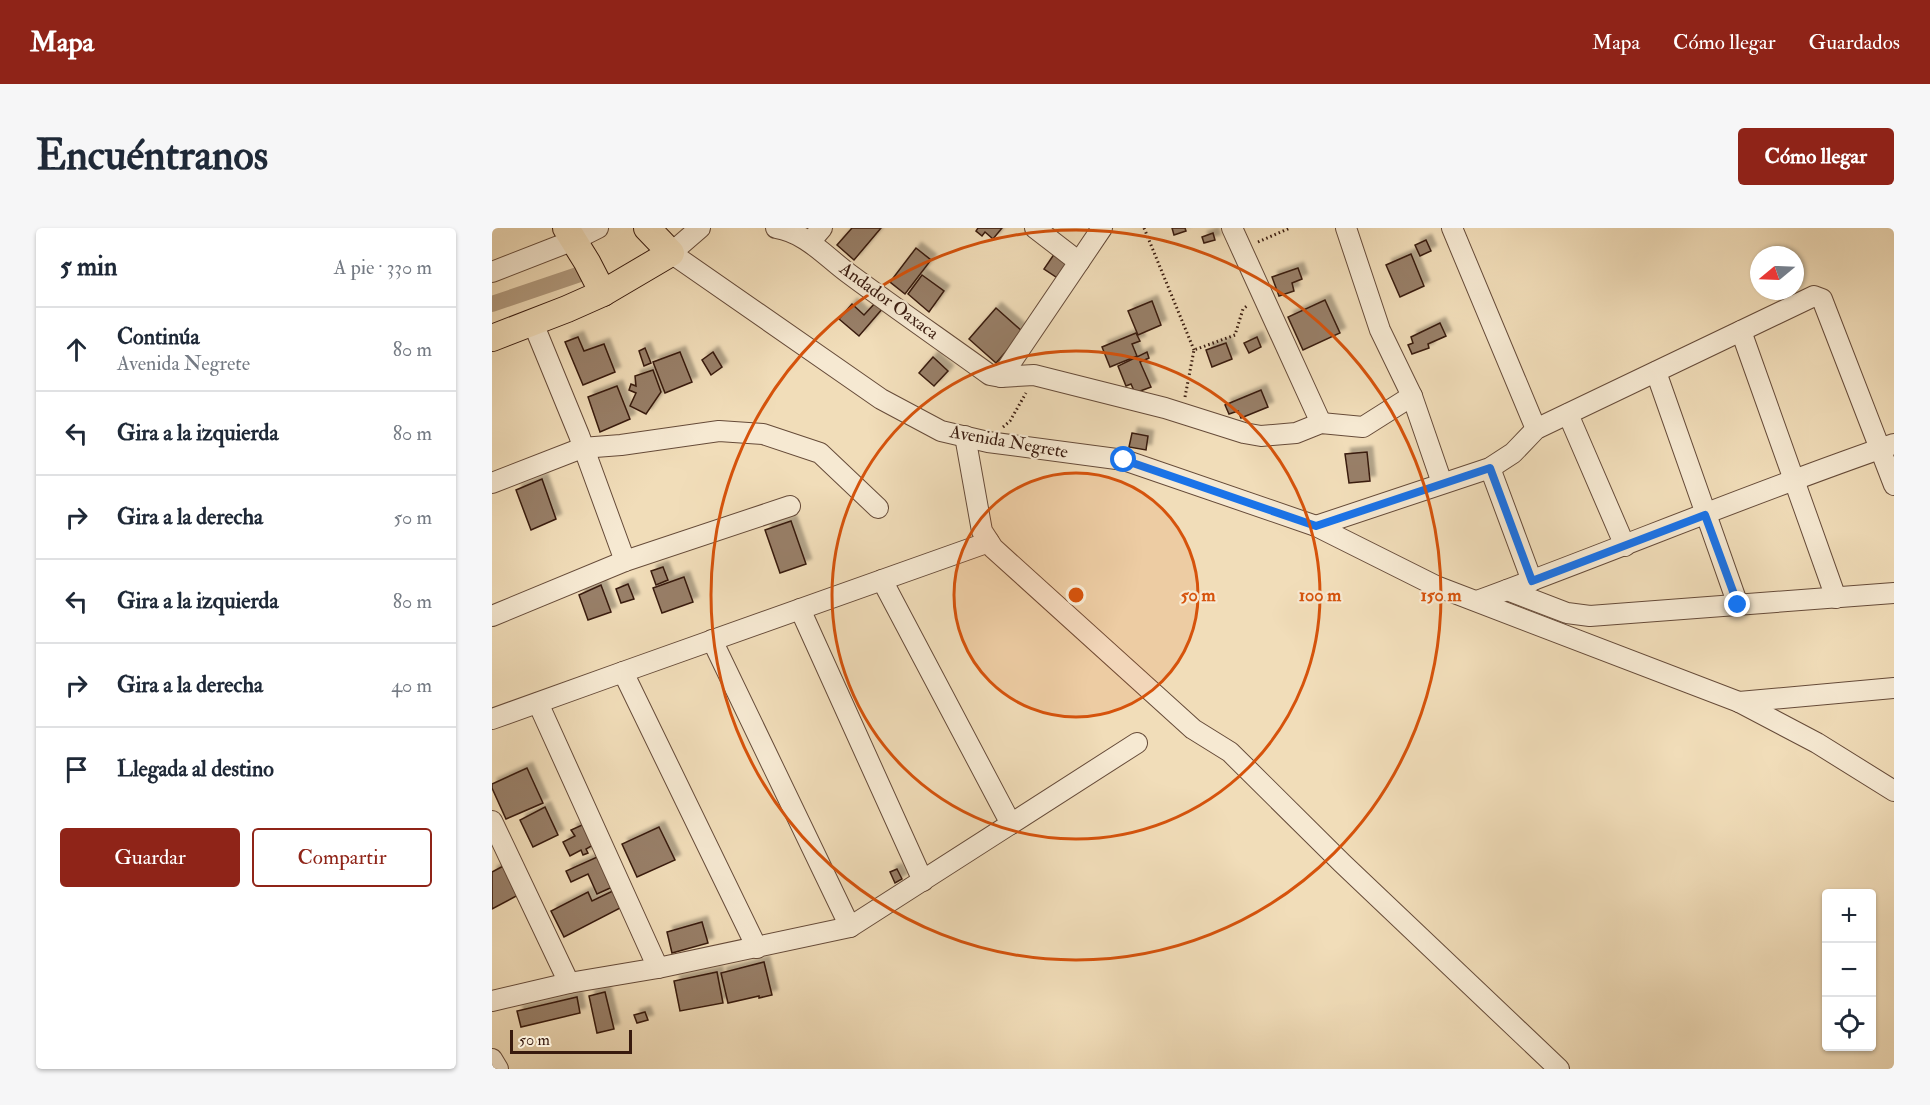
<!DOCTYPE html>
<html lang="es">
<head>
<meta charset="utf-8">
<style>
	body { margin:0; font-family:"IM FELL Double Pica",serif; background:#f6f6f7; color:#1f2937 }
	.controls { position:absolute; right:18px; bottom:18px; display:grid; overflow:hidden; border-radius:6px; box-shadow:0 2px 4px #0004 }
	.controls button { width:54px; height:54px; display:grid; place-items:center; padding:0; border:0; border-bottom:2px solid #e0e1e3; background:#fff; color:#1f2937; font:30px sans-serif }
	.compass { position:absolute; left:1258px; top:18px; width:54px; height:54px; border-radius:50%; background:#fff; box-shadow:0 2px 4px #0004; rotate:251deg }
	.scale { position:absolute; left:18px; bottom:15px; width:122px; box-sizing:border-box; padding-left:6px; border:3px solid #381a0e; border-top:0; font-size:16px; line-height:21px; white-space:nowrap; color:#381a0e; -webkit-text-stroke:4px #f6e9d2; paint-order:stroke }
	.stop { position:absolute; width:18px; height:18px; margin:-14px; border:4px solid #1a73e8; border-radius:50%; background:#fff }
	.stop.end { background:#1a73e8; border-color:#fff; box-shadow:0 2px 6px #0008 }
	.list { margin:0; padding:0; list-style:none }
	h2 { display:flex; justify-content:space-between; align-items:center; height:78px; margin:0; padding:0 24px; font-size:26px }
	h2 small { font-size:20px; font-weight:400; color:#747a83 }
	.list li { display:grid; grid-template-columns:39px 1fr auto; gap:18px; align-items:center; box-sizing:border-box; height:84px; padding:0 24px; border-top:2px solid #e0e1e3 }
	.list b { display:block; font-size:22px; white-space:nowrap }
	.list p { margin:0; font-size:20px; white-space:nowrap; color:#747a83 }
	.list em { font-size:20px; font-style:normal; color:#747a83 }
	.actions { display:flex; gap:12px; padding:18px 24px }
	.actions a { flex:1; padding:14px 0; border:2px solid #8f2418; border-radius:6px; text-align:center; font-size:21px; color:#8f2418 }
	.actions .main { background:#8f2418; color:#fff }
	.icon { flex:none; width:33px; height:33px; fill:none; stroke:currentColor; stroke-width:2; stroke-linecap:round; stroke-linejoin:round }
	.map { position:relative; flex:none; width:1402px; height:841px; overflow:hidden; border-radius:6px }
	header { display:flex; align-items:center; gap:36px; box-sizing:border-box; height:84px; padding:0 30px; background:#8f2418; color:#fff }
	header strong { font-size:28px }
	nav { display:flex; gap:33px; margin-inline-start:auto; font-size:21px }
	.intro { display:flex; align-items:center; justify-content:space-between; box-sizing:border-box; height:144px; padding:0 36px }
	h1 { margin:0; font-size:42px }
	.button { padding:15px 27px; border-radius:6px; background:#8f2418; color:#fff; font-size:21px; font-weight:700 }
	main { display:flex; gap:36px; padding:0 36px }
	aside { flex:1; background:#fff; border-radius:6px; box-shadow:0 2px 4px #0004 }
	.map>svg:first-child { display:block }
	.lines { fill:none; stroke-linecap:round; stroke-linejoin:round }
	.canal { stroke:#b29b7f; stroke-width:16 }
	.building { fill:#987f67; stroke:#381a0e; stroke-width:1.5; filter:url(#shadow) }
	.minor-casing { stroke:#664b39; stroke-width:22 }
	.major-casing { stroke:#381a0e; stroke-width:28 }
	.path { stroke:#381a0e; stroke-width:3; stroke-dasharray:1.5 3; stroke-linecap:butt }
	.minor { stroke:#f6e9d2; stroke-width:20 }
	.major { stroke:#f1ddb9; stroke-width:26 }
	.route { stroke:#1a73e8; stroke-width:8 }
	.ring { fill:none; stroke:#d6530c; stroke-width:3 }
	.labels { text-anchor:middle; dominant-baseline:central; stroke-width:4.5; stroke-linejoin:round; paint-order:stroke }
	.street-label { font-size:18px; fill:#381a0e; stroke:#f6e9d2 }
	.centre { fill:#d6530c; stroke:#f6e9d2; stroke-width:3 }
	.ring-label { font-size:18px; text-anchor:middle; font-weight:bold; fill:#d6530c; stroke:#f6e9d2; stroke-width:4.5; stroke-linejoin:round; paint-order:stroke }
</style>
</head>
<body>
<header>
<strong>Mapa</strong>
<nav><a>Mapa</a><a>Cómo llegar</a><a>Guardados</a></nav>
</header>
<div class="intro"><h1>Encuéntranos</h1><a class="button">Cómo llegar</a></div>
<main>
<aside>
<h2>5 min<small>A pie · 330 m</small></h2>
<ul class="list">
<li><svg class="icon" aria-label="ahead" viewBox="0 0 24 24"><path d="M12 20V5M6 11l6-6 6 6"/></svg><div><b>Continúa</b><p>Avenida Negrete</p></div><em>80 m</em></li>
<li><svg class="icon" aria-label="left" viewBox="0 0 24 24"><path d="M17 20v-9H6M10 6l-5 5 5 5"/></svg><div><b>Gira a la izquierda</b></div><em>80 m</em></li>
<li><svg class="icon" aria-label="right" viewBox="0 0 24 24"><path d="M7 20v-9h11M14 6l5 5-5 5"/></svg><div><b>Gira a la derecha</b></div><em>50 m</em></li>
<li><svg class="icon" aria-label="left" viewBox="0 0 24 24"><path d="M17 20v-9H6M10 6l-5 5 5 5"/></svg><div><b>Gira a la izquierda</b></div><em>80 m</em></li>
<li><svg class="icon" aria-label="right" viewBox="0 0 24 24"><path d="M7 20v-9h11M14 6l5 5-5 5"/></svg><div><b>Gira a la derecha</b></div><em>40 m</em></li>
<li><svg class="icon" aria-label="arrive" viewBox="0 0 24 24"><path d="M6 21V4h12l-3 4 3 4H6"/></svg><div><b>Llegada al destino</b></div></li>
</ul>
<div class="actions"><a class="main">Guardar</a><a>Compartir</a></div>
</aside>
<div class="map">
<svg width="1402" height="841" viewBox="0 0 1402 841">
	<defs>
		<filter id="shadow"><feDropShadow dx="5.5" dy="-5.5" stdDeviation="1.5" flood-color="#0004"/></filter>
	</defs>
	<rect width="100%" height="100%" fill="#f1ddb9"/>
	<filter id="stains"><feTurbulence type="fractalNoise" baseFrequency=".00333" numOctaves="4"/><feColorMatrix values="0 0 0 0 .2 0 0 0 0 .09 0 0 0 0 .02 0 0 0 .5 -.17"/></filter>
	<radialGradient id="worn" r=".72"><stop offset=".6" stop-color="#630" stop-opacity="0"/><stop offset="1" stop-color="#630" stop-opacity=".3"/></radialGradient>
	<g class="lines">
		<path class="canal" d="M0,76L100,42"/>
	</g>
	<g class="building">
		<path d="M360,0H389L362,32L345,17Z"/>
		<path d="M486,0H510L501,11L493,4L490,8L484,3Z"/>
		<path d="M680,0H693L694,3L682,7Z"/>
		<path d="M721,5L723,12L712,15L710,9Z"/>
		<path d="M934,12L939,23L928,28L923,17Z"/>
		<path d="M424,20L439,32L413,66L398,54Z"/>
		<path d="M565,22L583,33L570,53L552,41Z"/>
		<path d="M919,26L932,58L908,69L894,37Z"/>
		<path d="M806,40L810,51L800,55L802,63L787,68L780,49Z"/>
		<path d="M430,47L452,63L437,84L416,66Z"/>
		<path d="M833,72L848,105L811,122L796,89Z"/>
		<path d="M660,73L669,97L646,107L636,83Z"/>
		<path d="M384,74L391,80L367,108L347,91L360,76L372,87Z"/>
		<path d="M504,80L531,104L504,135L477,111Z"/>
		<path d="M948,95L954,108L936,116L937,120L920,126L916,117L921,115L919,109Z"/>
		<path d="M644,105L648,113L640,116L645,128L618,139L610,119Z"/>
		<path d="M86,109L92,123L112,116L123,144L91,157L73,114Z"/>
		<path d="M765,109L769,119L757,125L752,115Z"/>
		<path d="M734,115L740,131L720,139L714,122Z"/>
		<path d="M153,120L159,135L152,138L147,123Z"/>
		<path d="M188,124L200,154L173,165L161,134Z"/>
		<path d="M221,124L230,139L219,147L210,132Z"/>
		<path d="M655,124L657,130L648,134L659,159L643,165L639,156L634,158L626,138Z"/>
		<path d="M441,129L456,143L442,158L427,145Z"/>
		<path d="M161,142L169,164L154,186L138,178L144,165L137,162L139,156L144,158L143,148Z"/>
		<path d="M125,158L138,191L108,204L96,169Z"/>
		<path d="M769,162L776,179L749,190L746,183L737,186L733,177Z"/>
		<path d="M640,205L656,208L654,222L637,219Z"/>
		<path d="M875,224L878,253L857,255L853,226Z"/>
		<path d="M50,251L64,291L39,302L24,262Z"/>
		<path d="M299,293L314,336L288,345L273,302Z"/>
		<path d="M171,339L176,352L164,357L159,343Z"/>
		<path d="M192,349L201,374L170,385L161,360Z"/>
		<path d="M136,356L142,371L129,375L124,361Z"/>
		<path d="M109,357L119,384L96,392L87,367Z"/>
		<path d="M35,540L51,575L14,591L0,560V556Z"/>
		<path d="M53,579L66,607L41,619L28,592Z"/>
		<path d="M99,593L108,613L94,621L96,625L91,627L89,622L78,628L71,614L83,608L79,602Z"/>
		<path d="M167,599L183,632L145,649L130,616Z"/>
		<path d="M114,625L127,656L105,666L96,646L79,654L74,643Z"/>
		<path d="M15,636L30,665L0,681V644Z"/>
		<path d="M405,641L410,651L403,655L398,644Z"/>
		<path d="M129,659L136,676L72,709L59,683L96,664L100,673Z"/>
		<path d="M210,694L216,715L180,725L175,704Z"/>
		<path d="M272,734L280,767L267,770V768L236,775L229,745Z"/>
		<path d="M225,744L231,775L188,783L182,753Z"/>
		<path d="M113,764L122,801L105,805L97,768Z"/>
		<path d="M85,769L88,785L29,799L25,783Z"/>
		<path d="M153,784L156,792L145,795L142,787Z"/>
	</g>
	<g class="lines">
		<defs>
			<g id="minor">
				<path d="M208,0L179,25L389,171L449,203L496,214L632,232L824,298L944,358L1247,474L1325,515L1402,563"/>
				<path d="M284,0C314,5 333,28 356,45C403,80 451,113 498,147L509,149L542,147L673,180L752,205L769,208L804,205L829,195L871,199L920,168"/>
				<path d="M543,0L587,34"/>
				<path d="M740,0L829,195"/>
				<path d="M854,0L888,102L920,168L950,255"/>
				<path d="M960,0L1044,201"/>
				<path d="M318,14L330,0"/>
				<path d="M0,44L82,12L106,0"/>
				<path d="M41,95L87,207L133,333"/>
				<path d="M1249,103L1344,370"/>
				<path d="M1164,144L1246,377"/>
				<path d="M509,149L610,0"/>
				<path d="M1076,186L1133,318"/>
				<path d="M473,208L490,303L501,320L701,501L738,524L850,635L1067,841"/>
				<path d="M998,240L1040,353"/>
				<path d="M0,255L90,220L129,217L227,203L271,206L328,225L386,280"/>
				<path d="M824,298L998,240L1021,225L1044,201L1322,68L1330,71L1402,257"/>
				<path d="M390,352L519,596"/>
				<path d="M1015,362L1075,385L1098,388L1402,365"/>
				<path d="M985,373C1124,322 1262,264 1402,216"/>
				<path d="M308,381L431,653"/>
				<path d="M0,388L133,333L298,278"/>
				<path d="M220,412L358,699"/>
				<path d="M131,444L497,314"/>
				<path d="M1247,474L1402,460"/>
				<path d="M46,475L166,740"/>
				<path d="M0,491L131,444L265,720"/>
				<path d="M0,593L77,755"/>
				<path d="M0,773L77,755L166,740L358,699L645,515"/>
				<path d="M0,831L6,841"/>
			</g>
			<g id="major">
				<path d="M74,0L95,34L111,65"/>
				<path d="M0,110L75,81L111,65L179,25L155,0"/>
			</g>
		</defs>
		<use href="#minor" class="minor-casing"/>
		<use href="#major" class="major-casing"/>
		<g class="path">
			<path d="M652,0L702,122"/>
			<path d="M766,14L798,0"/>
			<path d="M693,169L702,122L743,107L751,81L756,77"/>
			<path d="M511,199L518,193L534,165"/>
		</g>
		<use href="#minor" class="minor"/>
		<use href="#major" class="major"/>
	</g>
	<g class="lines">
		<path class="route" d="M632,232L824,298L998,240L1040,353L1213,287L1246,377"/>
	</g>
	<circle cx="584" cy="367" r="122" fill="#d6530c" fill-opacity=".12"/>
	<g class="ring">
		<circle cx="584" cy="367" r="122"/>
		<circle cx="584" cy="367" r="244"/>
		<circle cx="584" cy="367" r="365"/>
	</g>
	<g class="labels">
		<g class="street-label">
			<text transform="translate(397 73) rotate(36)">Andador Oaxaca</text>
			<text transform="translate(517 214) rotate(10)">Avenida Negrete</text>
		</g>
	</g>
	<circle cx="584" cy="367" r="9" class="centre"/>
	<g class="ring-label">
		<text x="706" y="373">50 m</text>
		<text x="828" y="373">100 m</text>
		<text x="949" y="373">150 m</text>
	</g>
	<rect width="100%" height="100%" filter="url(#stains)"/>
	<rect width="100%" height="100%" fill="url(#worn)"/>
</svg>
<div class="controls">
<button>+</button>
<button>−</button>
<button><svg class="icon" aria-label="locate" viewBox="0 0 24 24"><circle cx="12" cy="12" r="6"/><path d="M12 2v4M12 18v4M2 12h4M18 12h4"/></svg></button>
</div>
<svg class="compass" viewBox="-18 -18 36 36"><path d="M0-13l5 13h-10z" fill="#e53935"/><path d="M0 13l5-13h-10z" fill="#747a83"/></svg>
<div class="scale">50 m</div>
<div class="stop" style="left:632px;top:232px"></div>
<div class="stop end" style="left:1246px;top:377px"></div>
</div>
</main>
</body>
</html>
